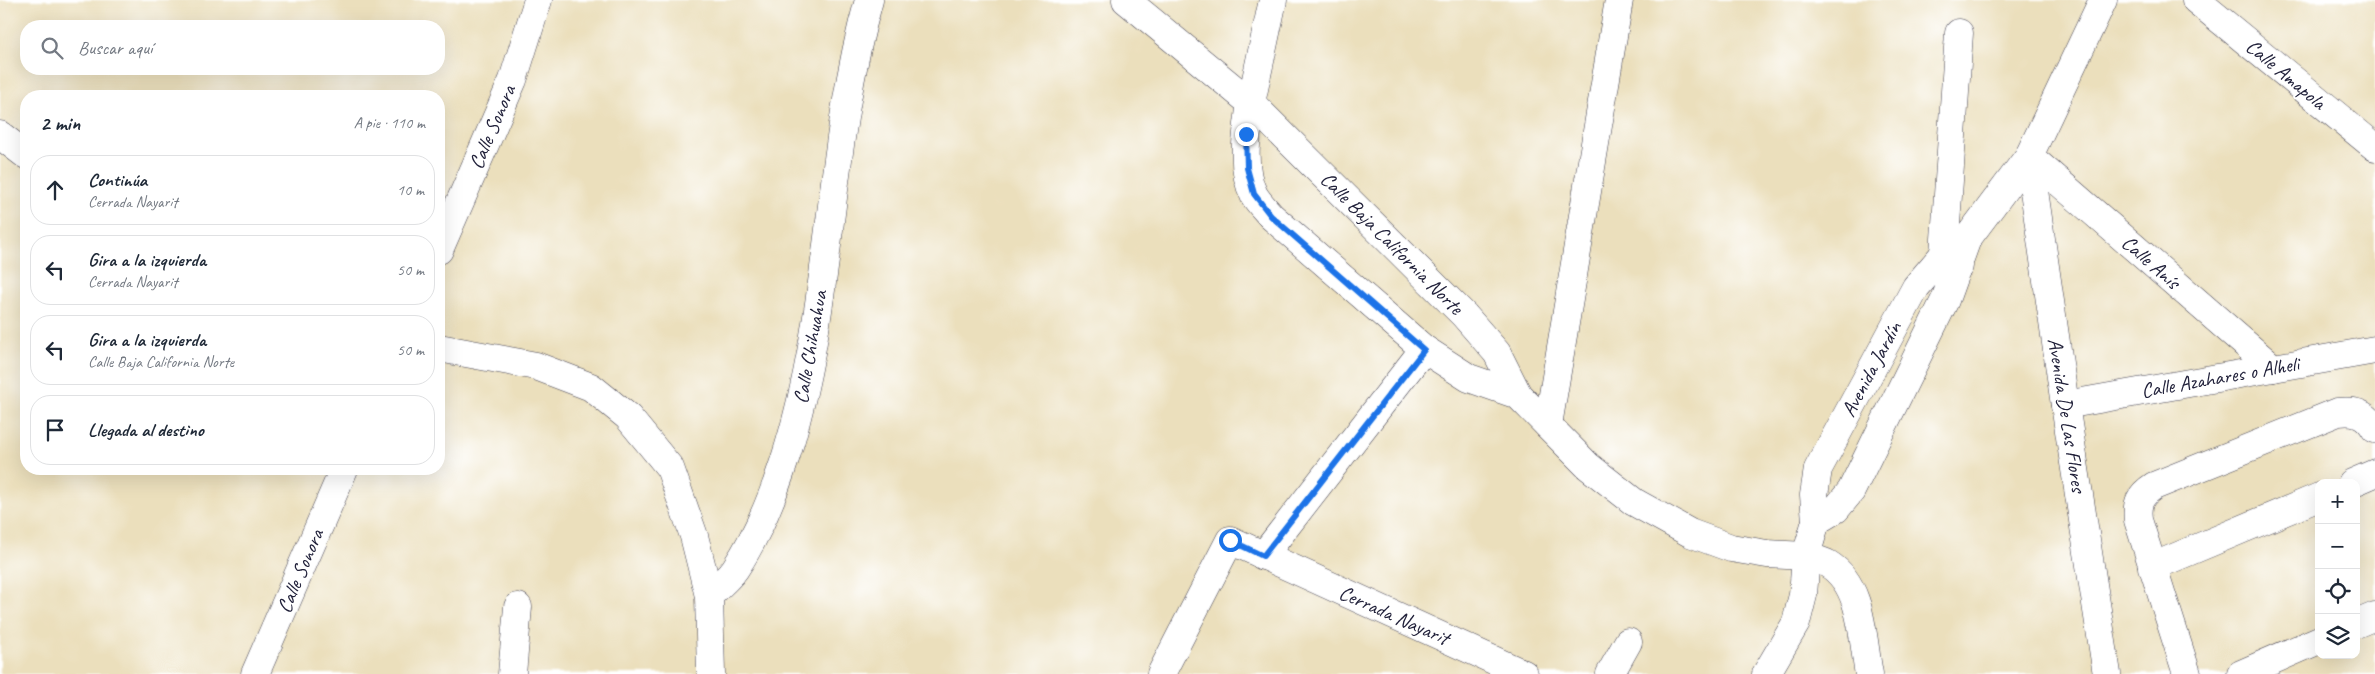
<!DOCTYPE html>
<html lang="es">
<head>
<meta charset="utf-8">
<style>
	body { margin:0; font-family:Caveat,sans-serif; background:#f2f2f3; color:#1f2937 }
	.controls { position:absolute; right:15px; bottom:15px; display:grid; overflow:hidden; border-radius:10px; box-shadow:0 5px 20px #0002 }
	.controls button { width:45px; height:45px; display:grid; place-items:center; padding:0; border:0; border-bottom:1px solid #e0e1e3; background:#fff; color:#1f2937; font:25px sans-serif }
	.stop { position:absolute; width:15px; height:15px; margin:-11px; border:4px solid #1a73e8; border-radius:50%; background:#fff }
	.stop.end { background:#1a73e8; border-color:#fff; box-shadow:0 1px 5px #0008 }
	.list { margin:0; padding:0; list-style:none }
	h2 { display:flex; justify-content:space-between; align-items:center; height:65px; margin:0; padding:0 20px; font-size:21px }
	h2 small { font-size:16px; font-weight:400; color:#747a83 }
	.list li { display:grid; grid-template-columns:32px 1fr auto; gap:15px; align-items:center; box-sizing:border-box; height:70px; margin:0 10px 10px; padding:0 10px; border:1px solid #e0e1e3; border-radius:20px }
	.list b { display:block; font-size:19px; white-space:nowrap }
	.list p { margin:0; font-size:16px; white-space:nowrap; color:#747a83 }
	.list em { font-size:16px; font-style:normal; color:#747a83 }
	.icon { flex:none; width:28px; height:28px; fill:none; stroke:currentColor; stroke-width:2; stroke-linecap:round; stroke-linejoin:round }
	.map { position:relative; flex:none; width:2375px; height:674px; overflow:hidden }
	.search { position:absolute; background:#fff; box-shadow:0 5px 20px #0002; left:20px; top:20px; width:425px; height:55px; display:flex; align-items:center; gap:12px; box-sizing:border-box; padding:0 18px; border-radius:20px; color:#747a83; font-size:19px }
	.panel { position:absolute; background:#fff; box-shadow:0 5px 20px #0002; left:20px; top:90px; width:425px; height:385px; border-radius:20px }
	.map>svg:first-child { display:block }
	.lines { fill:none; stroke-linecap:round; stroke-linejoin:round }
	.minor-casing { stroke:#403e4e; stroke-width:29 }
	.tertiary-casing { stroke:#403e4e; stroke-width:29 }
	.minor { stroke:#fff; stroke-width:28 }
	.tertiary { stroke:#fff; stroke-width:28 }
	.route { stroke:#1a73e8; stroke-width:6 }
	.labels { text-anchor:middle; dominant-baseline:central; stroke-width:4; stroke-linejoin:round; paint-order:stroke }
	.street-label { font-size:21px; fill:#22223b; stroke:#fff }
</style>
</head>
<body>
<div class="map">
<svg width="2375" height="674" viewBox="0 0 2375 674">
	<rect width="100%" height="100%" fill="#fff"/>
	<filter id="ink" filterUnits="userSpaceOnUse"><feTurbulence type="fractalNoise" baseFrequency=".02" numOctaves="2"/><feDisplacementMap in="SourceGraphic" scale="10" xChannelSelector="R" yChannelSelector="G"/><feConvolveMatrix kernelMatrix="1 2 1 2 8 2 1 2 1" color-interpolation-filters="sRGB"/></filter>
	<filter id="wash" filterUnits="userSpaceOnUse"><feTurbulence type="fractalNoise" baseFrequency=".0096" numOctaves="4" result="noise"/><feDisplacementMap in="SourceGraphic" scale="20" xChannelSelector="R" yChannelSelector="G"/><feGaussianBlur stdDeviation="1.12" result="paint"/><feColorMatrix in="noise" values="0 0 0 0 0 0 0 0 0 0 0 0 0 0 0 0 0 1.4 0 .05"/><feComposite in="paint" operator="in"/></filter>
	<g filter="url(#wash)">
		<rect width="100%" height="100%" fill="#ebdfbc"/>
	</g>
	<g filter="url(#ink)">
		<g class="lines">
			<defs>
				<g id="minor">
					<path d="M2196,0L2375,147"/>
					<path d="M1959,33L1944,254L1959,266"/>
					<path d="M1251,103L1273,0"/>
					<path d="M2029,156L2273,368"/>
					<path d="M439,250L513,80L538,0"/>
					<path d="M1548,425L1619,0"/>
					<path d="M2352,483L2375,473"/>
					<path d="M1263,556L1424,349"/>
					<path d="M1806,556C1812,558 1821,560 1828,564C1863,585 1862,638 1869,674"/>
					<path d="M2152,567L2319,497"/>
					<path d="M709,596C717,587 728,579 735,569C757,536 772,499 784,462C833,312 826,151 869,0"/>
					<path d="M2356,624L2375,616"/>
					<path d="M255,674L344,469"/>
					<path d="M512,674L518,607"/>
					<path d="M1161,674L1230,540L1524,674"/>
					<path d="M1610,674L1628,642"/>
					<path d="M2187,674L2138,520C2136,503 2140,495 2154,486L2338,412C2355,410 2366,413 2375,429"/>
					<path d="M2241,674L2319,640"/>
				</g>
				<g id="tertiary">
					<path d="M1126,0L1251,103L1464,315L1497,353L1518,395L1588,466L1634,502L1690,533L1731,548L1767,554L1806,556"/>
					<path d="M1251,103C1247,131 1240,168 1254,195C1258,202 1265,209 1271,216L1424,349L1469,378L1518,395"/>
					<path d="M0,135L26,155"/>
					<path d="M2029,156L2065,405L2107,674"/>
					<path d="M439,348L536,366L591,387L628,417L670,468L694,536L709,596L711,674"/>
					<path d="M2065,405L2375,350"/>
					<path d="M1816,521L1836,509L1851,491L1945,300L1967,239L2029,156L2103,0"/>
					<path d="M1766,674L1796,623L1803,595L1806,556L1816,521L1814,495L1818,469L1916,287L1944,254L1967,239"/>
				</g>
			</defs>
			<use href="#minor" class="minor-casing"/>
			<use href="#tertiary" class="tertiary-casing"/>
			<use href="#minor" class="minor"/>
			<use href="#tertiary" class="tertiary"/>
		</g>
	</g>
	<g class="lines" filter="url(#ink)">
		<path class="route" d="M1230,540L1263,556L1424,350L1271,216L1254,194L1247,168L1246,134"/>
	</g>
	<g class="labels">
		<g class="street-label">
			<text transform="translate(2286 74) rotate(40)">Calle Amapola</text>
			<text transform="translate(492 127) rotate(-67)">Calle Sonora</text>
			<text transform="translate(1392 243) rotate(45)">Calle Baja California Norte</text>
			<text transform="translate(2151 262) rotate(41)">Calle Anís</text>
			<text transform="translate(810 347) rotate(-80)">Calle Chihuahua</text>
			<text transform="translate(1871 369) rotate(-62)">Avenida Jardín</text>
			<text transform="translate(2220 377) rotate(-10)">Calle Azahares o Alheli</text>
			<text transform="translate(2067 415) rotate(81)">Avenida De Las Flores</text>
			<text transform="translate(300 571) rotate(-67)">Calle Sonora</text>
			<text transform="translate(1394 615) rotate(24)">Cerrada Nayarit</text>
		</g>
	</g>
</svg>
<div class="controls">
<button>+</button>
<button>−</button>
<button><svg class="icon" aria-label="locate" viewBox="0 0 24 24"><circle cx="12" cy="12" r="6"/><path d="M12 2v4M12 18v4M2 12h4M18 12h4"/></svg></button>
<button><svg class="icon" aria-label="layers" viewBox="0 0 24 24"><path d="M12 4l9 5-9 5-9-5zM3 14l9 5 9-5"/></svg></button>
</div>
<div class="stop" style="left:1230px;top:540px"></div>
<div class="stop end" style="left:1246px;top:134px"></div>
<div class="search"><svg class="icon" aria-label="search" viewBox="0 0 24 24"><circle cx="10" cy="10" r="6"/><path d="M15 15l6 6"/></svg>Buscar aquí</div>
<section class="panel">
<h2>2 min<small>A pie · 110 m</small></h2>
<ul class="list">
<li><svg class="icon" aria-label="ahead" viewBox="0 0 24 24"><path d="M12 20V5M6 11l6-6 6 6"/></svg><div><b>Continúa</b><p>Cerrada Nayarit</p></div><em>10 m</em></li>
<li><svg class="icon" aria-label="left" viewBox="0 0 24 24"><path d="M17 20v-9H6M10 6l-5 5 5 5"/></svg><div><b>Gira a la izquierda</b><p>Cerrada Nayarit</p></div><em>50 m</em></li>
<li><svg class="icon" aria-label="left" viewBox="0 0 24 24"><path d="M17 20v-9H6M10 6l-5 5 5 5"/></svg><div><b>Gira a la izquierda</b><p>Calle Baja California Norte</p></div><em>50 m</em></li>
<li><svg class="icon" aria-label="arrive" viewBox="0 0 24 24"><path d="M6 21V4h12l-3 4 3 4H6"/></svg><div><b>Llegada al destino</b></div></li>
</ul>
</section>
</div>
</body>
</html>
